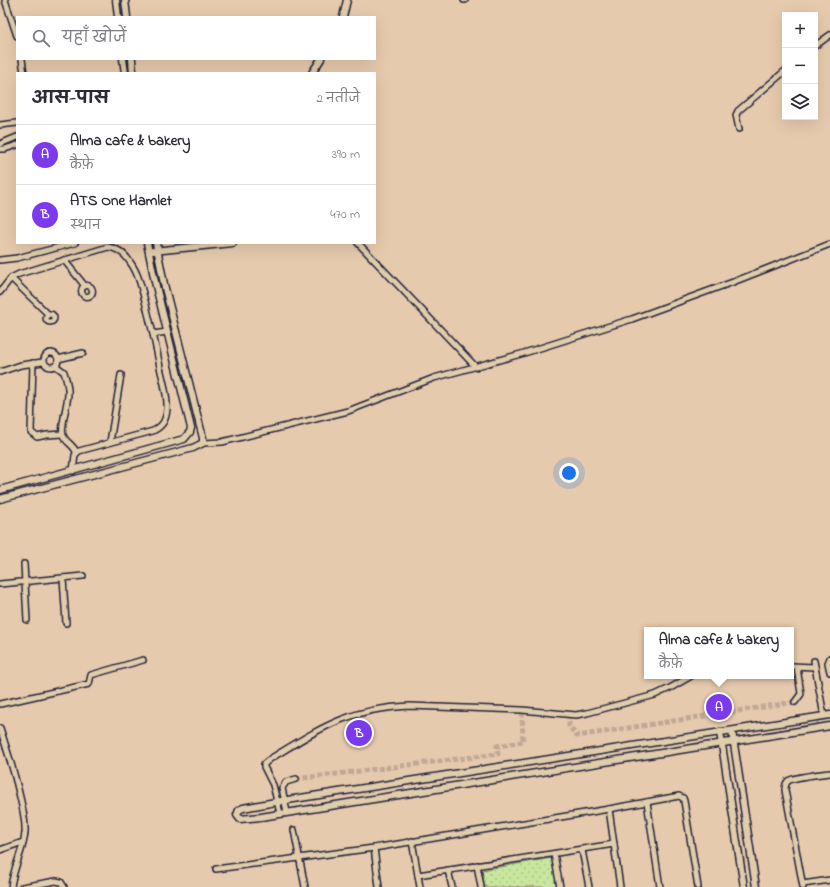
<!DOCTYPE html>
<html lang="hi">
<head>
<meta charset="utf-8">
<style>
	body { margin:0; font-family:"Indie Flower","Playpen Sans Deva",sans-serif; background:#f7f7f7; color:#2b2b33 }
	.controls { position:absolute; right:12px; top:12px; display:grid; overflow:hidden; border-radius:0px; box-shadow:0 4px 16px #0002 }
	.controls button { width:36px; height:36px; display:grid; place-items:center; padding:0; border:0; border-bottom:1px solid #e1e1e2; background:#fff; color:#2b2b33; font:20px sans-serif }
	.you { position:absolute; left:569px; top:473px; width:14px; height:14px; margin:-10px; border:3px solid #fff; border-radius:50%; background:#1a73e8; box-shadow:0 0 0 6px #1a73e833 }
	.badge { display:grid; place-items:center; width:26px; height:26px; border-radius:50%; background:#7c3aed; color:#fff; font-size:13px; font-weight:700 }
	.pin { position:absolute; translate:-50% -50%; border:2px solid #fff; box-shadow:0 1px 4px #0006 }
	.popup { position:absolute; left:644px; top:627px; width:150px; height:52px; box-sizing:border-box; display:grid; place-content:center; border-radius:0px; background:#fff; filter:drop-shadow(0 1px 3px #0005); font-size:13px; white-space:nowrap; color:#7c7c81 }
	.popup b { font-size:15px; color:#2b2b33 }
	.popup::after { content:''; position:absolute; left:50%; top:100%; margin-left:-8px; border:8px solid transparent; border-top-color:#fff }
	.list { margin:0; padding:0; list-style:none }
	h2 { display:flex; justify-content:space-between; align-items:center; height:52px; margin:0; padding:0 16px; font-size:17px }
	h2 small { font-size:13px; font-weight:400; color:#7c7c81 }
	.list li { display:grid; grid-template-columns:26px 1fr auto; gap:12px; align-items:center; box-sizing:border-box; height:60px; padding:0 16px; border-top:1px solid #e1e1e2 }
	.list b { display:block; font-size:15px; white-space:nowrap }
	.list p { margin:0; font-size:13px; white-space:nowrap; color:#7c7c81 }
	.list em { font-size:13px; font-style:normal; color:#7c7c81 }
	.icon { flex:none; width:22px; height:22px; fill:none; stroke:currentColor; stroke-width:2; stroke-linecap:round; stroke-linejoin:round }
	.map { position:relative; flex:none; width:830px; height:887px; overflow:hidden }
	.search { position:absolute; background:#fff; box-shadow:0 4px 16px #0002; left:16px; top:16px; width:360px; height:44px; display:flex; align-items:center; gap:10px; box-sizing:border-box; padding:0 14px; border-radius:0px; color:#7c7c81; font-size:15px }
	.panel { position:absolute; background:#fff; box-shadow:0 4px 16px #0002; left:16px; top:72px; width:360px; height:172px; border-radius:0px }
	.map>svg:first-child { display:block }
	.grass { fill:url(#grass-dots); stroke:#76846c }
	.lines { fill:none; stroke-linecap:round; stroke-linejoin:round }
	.minor-tunnel { stroke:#bfa896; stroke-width:5; stroke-dasharray:5 2.5; stroke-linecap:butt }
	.minor-casing { stroke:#22223b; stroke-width:8 }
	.tertiary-casing { stroke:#22223b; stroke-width:9 }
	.minor { stroke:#e1cdab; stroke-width:5 }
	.tertiary { stroke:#e1cdab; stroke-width:6 }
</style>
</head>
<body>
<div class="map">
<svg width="830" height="887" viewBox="0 0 830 887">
	<defs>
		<pattern id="grass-dots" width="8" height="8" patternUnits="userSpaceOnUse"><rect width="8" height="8" fill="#c9e69e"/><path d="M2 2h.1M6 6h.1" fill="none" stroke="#acc589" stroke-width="1.8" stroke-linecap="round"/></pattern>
	</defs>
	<rect width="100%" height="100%" fill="#e6caad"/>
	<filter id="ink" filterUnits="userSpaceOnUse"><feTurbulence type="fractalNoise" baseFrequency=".025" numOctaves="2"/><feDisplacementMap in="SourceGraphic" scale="8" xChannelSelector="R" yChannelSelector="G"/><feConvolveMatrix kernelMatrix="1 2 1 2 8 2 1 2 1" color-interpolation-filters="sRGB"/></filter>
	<g filter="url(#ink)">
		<path class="grass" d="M552,858L557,887H485L482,870Z"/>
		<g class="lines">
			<g class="minor-tunnel">
				<path d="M569,714V726L577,736L795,702"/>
				<path d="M296,779L498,754L497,746L523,742L522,710"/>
			</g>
			<defs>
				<g id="minor">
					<path d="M5,0L17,36"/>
					<path d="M464,0H465"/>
					<path d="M815,46L830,35"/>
					<path d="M22,59L24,73"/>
					<path d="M0,125L17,123"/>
					<path d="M739,129L736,115L738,111L785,71"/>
					<path d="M0,144L17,137"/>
					<path d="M0,149H5L17,145"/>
					<path d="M358,243L476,367"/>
					<path d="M0,260L17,258L75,243"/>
					<path d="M64,260L85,286"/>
					<path d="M11,278L48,314"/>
					<circle cx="87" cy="291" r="5.5"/>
					<path d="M0,292L11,278L19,274L108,247C117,248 125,254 130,262C139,274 142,290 146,305C151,325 156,346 160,367C163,381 168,396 167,409C166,420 163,426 153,431L79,451L75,455L73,471"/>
					<circle cx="50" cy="318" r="4"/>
					<path d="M153,334L167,332"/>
					<circle cx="51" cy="360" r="7"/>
					<path d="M58,359L83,353"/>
					<path d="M33,363L31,432L37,437L47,435L62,434"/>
					<path d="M56,366L64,372C66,379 69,387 68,394C68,403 60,428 63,435C65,442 74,445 76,452"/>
					<path d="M0,372L21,365L43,362"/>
					<path d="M110,442L121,375"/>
					<path d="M203,443L222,442L348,411L434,378L521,354L632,319L733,282L830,244"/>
					<path d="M24,564L27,620"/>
					<path d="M63,578L66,623"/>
					<path d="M0,584L83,576"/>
					<path d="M830,658L828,663L830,672"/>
					<path d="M814,661L824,716"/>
					<path d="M791,666L815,667"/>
					<path d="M795,702L801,694L797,667"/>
					<path d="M0,704L89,684L91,675L143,660"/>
					<path d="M0,728C7,750 14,771 19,793C22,806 26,820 25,833C23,852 13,868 11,887"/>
					<path d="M647,802L660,887"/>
					<path d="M609,809L620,887"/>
					<path d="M287,812L282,788L286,782L296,779"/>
					<path d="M280,813L273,785L264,767V764L270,759C293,745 317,729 343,719C363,711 387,707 409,706L522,710L576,715L587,713L655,695L672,687L691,676"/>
					<path d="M294,830L305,887"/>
					<path d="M412,841L420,887"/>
					<path d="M374,848L379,887"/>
					<path d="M0,850L23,842"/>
					<path d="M582,850L589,887"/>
					<path d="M554,854L560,887"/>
					<path d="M477,865L481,887"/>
					<path d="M216,869L374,848L609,809L679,796L683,798L684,801L698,887"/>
					<path d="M448,870L452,887"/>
					<path d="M418,875L614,844"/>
					<path d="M803,884L830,880"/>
					<path d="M22,887L56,881L61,882L64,887"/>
					<path d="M803,887L785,790C785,787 785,784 788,781C794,777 821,774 830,773"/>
				</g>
				<g id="tertiary">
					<path d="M116,0L118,17"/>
					<path d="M125,0L127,17"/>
					<path d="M343,17L347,0"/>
					<path d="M123,59L125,73"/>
					<path d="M132,59L133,73"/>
					<path d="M312,73L321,59"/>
					<path d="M153,251L233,243"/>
					<path d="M0,490L184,439L190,432L191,428L155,282L147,243"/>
					<path d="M0,499L193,448L203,443V438L164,284L156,243"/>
					<path d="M830,715L281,801L243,808L239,810L237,815L240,819L261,817L830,726"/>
					<path d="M732,731L756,887"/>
					<path d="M720,732L744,887"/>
				</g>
			</defs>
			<use href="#minor" class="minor-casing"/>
			<use href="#tertiary" class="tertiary-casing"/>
			<use href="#minor" class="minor"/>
			<use href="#tertiary" class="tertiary"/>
		</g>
	</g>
</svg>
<div class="controls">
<button>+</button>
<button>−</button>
<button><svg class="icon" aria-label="layers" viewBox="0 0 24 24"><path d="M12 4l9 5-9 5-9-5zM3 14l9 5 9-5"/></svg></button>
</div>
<div class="you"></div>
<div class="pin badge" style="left:719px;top:707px">A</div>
<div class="popup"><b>Alma cafe &amp; bakery</b>कैफ़े</div>
<div class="pin badge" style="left:359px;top:733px">B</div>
<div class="search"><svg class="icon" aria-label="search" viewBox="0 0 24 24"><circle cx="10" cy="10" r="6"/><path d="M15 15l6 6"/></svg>यहाँ खोजें</div>
<section class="panel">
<h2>आस-पास<small>2 नतीजे</small></h2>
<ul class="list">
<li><span class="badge">A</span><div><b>Alma cafe &amp; bakery</b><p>कैफ़े</p></div><em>390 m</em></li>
<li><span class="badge">B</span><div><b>ATS One Hamlet</b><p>स्थान</p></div><em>470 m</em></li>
</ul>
</section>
</div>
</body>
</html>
